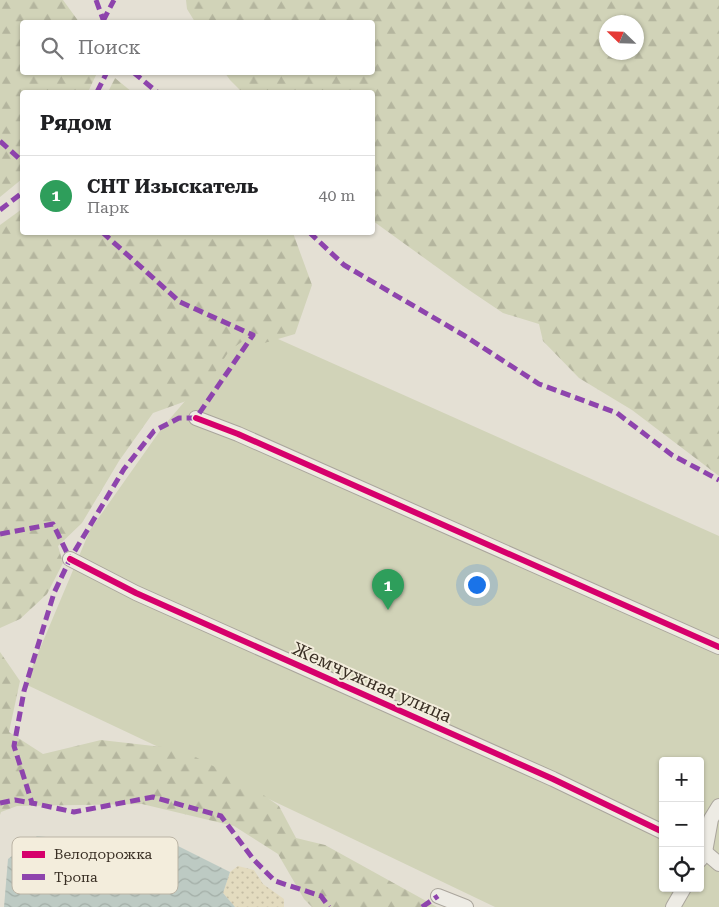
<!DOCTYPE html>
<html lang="ru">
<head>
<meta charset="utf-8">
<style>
	body { margin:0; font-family:"Roboto Serif",serif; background:#f2f2f2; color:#202124 }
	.controls { position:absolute; right:15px; bottom:15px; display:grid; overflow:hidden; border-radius:5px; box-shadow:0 1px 4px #0004 }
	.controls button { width:45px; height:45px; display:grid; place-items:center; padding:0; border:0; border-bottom:1px solid #e0e0e0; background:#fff; color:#202124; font:25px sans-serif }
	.compass { position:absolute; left:599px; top:15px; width:45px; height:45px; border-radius:50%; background:#fff; box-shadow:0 1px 4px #0004; rotate:293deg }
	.you { position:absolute; left:476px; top:584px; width:18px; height:18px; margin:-12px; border:4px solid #fff; border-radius:50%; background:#1a73e8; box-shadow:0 0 0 8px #1a73e833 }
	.badge { display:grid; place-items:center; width:32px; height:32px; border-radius:50%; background:#ea580c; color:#fff; font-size:16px; font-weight:700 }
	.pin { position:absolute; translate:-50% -41px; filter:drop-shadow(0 1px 2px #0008) }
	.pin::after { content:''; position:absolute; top:26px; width:18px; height:15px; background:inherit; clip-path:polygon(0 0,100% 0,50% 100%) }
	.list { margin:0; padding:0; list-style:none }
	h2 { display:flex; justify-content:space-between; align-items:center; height:65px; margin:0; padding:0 20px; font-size:21px }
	h2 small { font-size:16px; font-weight:400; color:#757577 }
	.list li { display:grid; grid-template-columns:32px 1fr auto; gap:15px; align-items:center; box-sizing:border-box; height:80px; padding:0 20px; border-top:1px solid #e0e0e0 }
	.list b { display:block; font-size:19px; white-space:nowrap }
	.list p { margin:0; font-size:16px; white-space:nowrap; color:#757577 }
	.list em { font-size:16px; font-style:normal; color:#757577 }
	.icon { flex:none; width:28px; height:28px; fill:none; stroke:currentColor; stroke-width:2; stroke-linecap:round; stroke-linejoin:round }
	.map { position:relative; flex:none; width:719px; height:907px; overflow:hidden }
	.search { position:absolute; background:#fff; box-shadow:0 1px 4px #0004; left:20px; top:20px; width:355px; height:55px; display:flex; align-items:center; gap:12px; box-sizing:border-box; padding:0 18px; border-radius:5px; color:#757577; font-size:19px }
	.panel { position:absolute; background:#fff; box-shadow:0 1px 4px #0004; left:20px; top:90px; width:355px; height:145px; border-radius:5px }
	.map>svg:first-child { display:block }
	.green { fill:#d1d3b8; fill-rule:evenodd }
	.forest { fill:url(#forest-firs); fill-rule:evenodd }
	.sand { fill:url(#sand-dots) }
	.water { fill:url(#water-waves) }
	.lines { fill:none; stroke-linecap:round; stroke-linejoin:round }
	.street-casing { stroke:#aaa59c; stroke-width:16 }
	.street { stroke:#edebe4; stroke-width:14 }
	.quiet { stroke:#8e44ad; stroke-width:5; stroke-dasharray:10 5; stroke-linecap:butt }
	.cycleway-casing { stroke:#f3eddc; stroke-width:9 }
	.cycleway { stroke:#d6006c; stroke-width:6 }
	.labels { text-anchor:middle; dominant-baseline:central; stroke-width:4; stroke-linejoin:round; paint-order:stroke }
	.street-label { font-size:18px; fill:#392f24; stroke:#f3eddc }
	.key { fill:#f3eddc; stroke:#bbb4a5; stroke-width:1 }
	.key-label { font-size:14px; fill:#392f24 }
</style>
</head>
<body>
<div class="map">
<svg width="719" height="907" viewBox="0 0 719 907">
	<defs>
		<pattern id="forest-firs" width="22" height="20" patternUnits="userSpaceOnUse" patternTransform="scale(1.25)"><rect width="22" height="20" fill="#d1d3b8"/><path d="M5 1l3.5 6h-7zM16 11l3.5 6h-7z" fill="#b4b59e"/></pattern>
		<pattern id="sand-dots" width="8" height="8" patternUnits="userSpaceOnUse" patternTransform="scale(1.25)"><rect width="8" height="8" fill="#e3dbbf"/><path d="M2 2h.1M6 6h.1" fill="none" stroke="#c4bca4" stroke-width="1.8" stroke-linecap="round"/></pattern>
		<pattern id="water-waves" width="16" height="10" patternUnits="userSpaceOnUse" patternTransform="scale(1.25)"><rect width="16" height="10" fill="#bdcac3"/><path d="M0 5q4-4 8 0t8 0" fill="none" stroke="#a3aea7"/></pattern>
	</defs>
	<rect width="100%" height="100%" fill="#e4e0d4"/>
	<path class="green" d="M249,326L719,536V907H495L328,827L25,684L90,530L162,428ZM663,761H700V888H663Z"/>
	<g class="forest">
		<path d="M0,0H63L79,22H22V72L97,73L88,92H22V179L0,197Z"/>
		<path d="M186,0H719V476L632,410L579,378L543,341L539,324L503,313L463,286L373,221L372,92H242L230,80L225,73L372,72V22H195L187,9ZM636,22V52H606V22Z"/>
		<path d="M115,78L132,92H108Z"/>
		<path d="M22,209V232L293,233L312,285L295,334L261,344L243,341L229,351L200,396L153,413L119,461L82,523L58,546L63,563L47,594L20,619L0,628V225Z"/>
		<path d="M0,652L20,681L9,732L43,754L101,740L180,749L248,784L279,806L296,838L325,845L437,907H312L304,899L278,854L234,826L142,804L17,806L1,812L0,815Z"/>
	</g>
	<path class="sand" d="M238,866L254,870L263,884L284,899V907H235L223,893L230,872Z"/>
	<path class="water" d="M37,836L93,842L112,857L176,845L230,872L223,893L235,907H4L8,859Z"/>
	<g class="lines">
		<defs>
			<g id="street">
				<path d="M196,418L238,434L719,647"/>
				<path d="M70,559L136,593L553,779L663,832"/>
				<path d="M700,849L705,852L719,864"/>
				<path d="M700,860L705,852L711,819L719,806"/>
				<path d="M438,896L466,907"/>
				<path d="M673,907L684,888"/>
			</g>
		</defs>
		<use href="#street" class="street-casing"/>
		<use href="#street" class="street"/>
		<g class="quiet">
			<path d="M96,0L104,22"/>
			<path d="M103,21L114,0"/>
			<path d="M133,72L157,92"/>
			<path d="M97,92L107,72"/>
			<path d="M0,141L22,161"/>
			<path d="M0,210L22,193"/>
			<path d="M102,232L180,302L253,335L196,418H179L154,431L124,469L70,559L54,593L24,691L14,746L32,803L74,812L153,797L221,816L254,860L275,881L321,896L329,907"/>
			<path d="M309,232L344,265L465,336L539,384L617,413L672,455L719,480"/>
			<path d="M0,534L53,524L70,559"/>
			<path d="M0,803L15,800L32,803"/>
			<path d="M422,907L438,896"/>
		</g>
		<defs>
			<g id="cycleway">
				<path d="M196,418L238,434L719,647"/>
				<path d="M70,559L136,593L553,779L663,832"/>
			</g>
		</defs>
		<use href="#cycleway" class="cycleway-casing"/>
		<use href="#cycleway" class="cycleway"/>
	</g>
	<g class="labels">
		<g class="street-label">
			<text transform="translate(372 682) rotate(24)">Жемчужная улица</text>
		</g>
	</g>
	<rect x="12" y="837" width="166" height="57" rx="8" class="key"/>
	<rect x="22" y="851" width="23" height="7" fill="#d6006c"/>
	<rect x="22" y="874" width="23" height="6" fill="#8e44ad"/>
	<g class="key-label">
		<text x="54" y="859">Велодорожка</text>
		<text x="54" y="882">Тропа</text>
	</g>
</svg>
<div class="controls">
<button>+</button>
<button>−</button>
<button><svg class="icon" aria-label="locate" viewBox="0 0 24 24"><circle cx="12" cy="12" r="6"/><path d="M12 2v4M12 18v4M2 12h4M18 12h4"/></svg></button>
</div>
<svg class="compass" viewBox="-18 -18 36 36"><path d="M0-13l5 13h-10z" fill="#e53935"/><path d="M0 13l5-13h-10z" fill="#757577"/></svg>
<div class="you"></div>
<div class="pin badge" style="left:388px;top:610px;background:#2e9e5b">1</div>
<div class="search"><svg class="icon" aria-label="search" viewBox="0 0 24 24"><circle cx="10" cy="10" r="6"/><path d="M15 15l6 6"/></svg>Поиск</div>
<section class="panel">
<h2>Рядом<small></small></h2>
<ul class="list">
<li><span class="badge" style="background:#2e9e5b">1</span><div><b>СНТ Изыскатель</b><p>Парк</p></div><em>40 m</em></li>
</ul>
</section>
</div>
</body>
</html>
